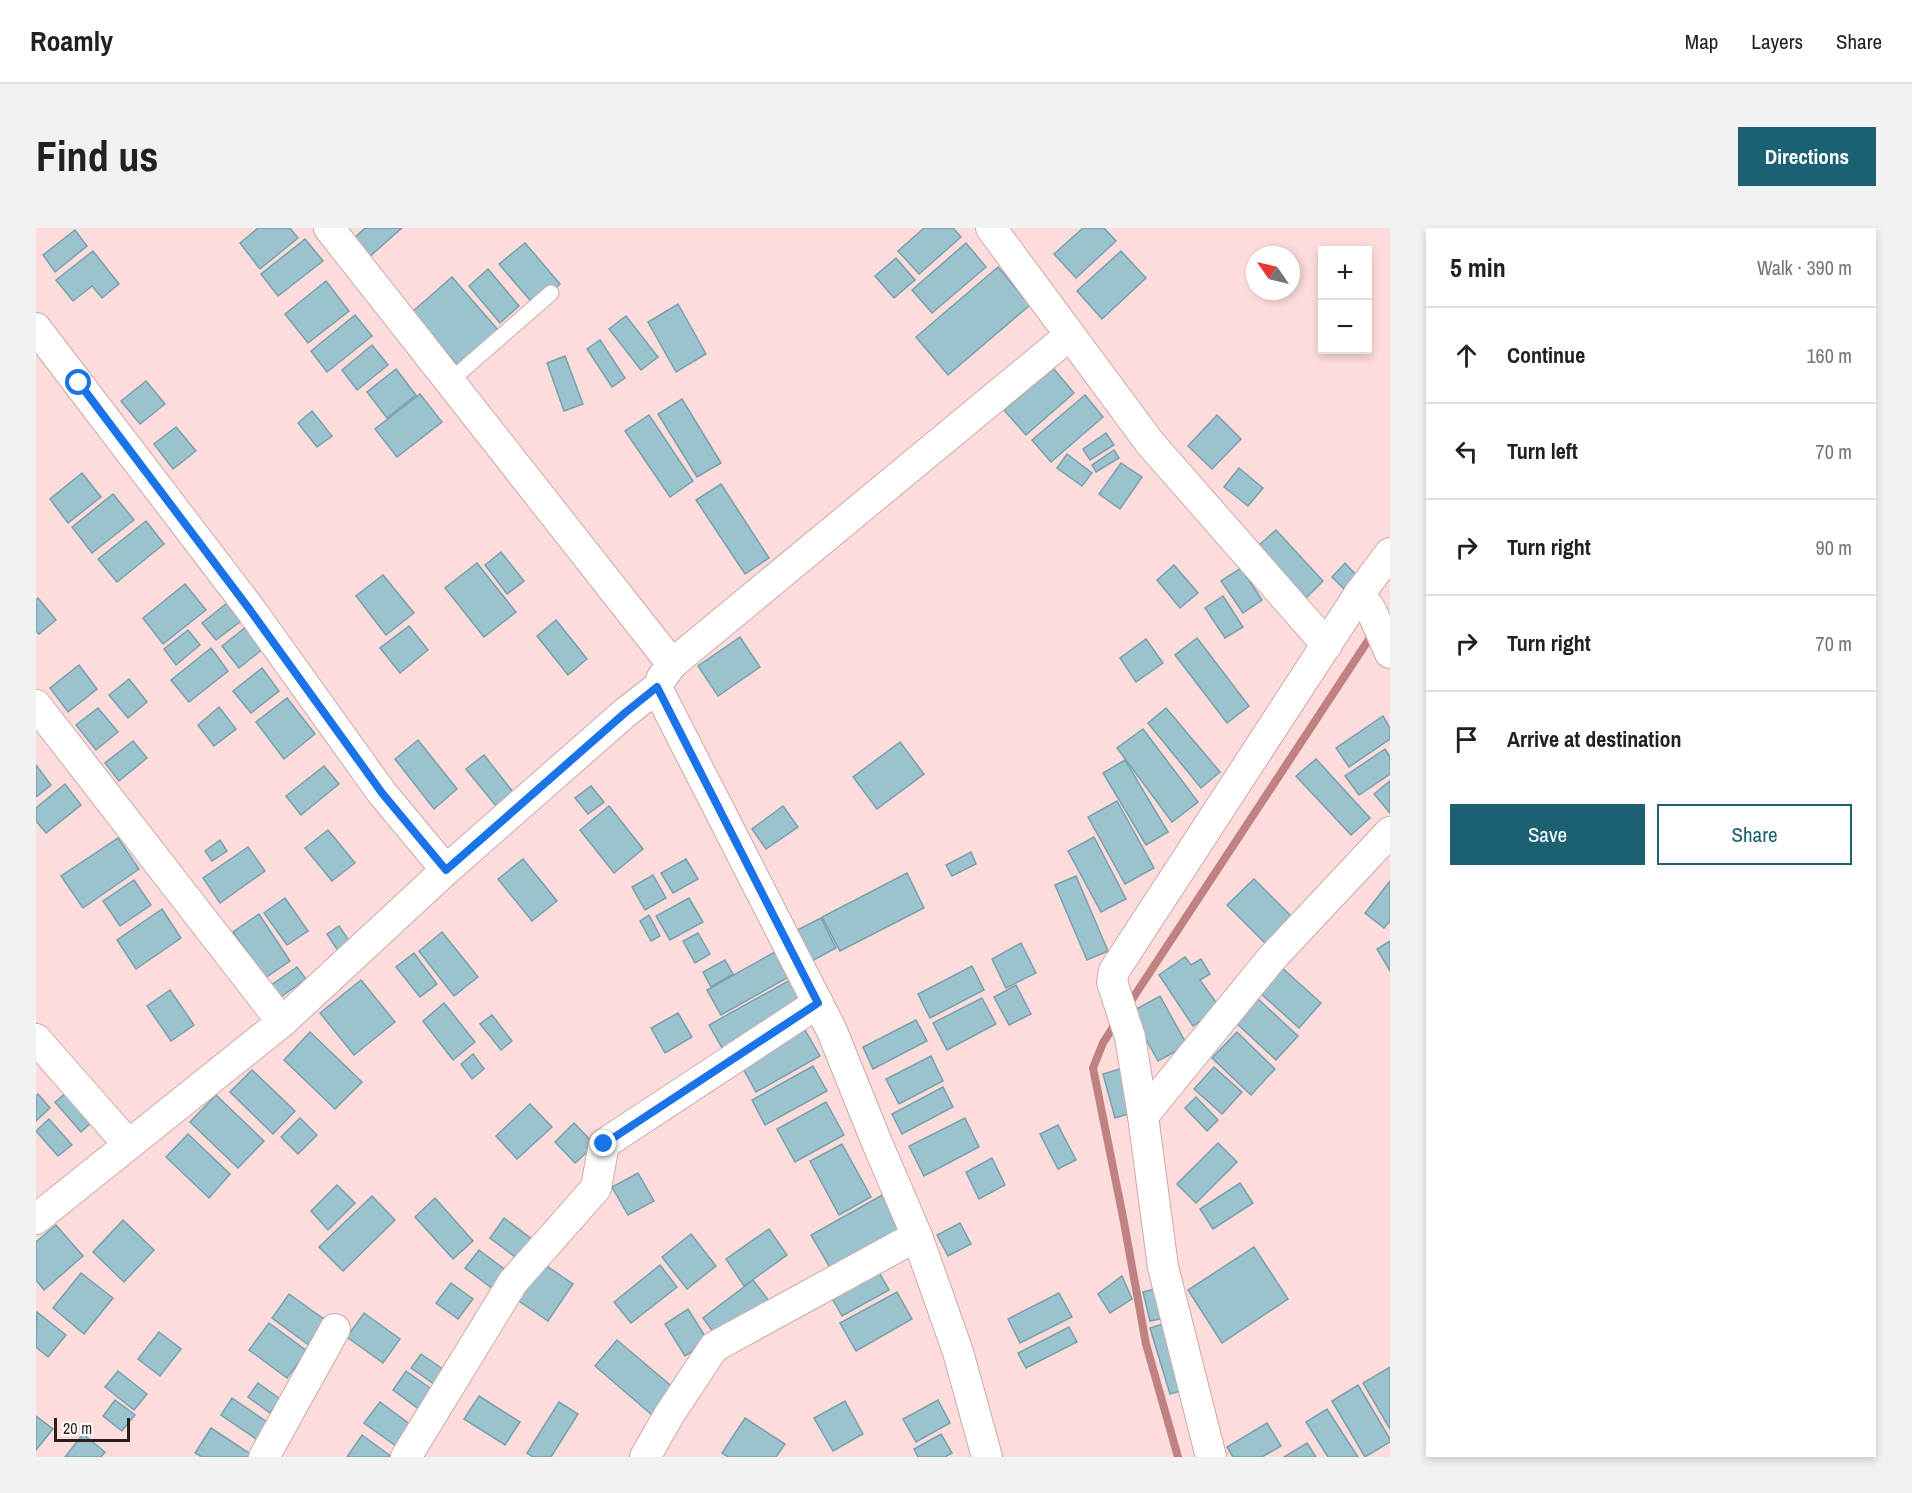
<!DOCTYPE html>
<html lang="en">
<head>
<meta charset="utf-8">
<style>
	body { margin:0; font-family:"Archivo Narrow",sans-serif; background:#f2f2f2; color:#202124 }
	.controls { position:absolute; right:18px; top:18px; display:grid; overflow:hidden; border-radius:0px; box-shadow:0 3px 9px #0003 }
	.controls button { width:54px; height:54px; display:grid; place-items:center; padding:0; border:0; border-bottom:2px solid #e0e0e0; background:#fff; color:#202124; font:30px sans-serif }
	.compass { position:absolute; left:1210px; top:18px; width:54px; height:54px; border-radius:50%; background:#fff; box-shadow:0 3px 9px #0003; rotate:304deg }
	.scale { position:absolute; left:18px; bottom:15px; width:76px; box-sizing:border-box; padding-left:6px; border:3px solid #2d1e1e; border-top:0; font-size:16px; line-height:21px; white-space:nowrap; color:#2d1e1e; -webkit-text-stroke:4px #fff; paint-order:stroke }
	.stop { position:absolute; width:18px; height:18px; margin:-14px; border:4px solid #1a73e8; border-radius:50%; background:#fff }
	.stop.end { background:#1a73e8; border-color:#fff; box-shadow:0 2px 6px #0008 }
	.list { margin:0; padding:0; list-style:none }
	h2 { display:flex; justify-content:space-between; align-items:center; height:78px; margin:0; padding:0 24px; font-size:26px }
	h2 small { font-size:20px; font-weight:400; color:#757577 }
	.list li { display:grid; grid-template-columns:39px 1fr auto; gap:18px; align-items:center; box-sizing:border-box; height:96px; padding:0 24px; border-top:2px solid #e0e0e0 }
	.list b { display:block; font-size:22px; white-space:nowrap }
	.list em { font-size:20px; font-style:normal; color:#757577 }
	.actions { display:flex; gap:12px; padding:18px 24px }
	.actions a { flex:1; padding:14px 0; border:2px solid #1b6172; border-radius:0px; text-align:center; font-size:21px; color:#1b6172 }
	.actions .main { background:#1b6172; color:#fff }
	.icon { flex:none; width:33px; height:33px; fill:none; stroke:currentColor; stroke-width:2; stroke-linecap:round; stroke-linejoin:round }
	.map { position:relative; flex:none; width:1354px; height:1229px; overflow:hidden; border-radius:0px }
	header { display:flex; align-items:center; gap:36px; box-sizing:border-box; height:84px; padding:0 30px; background:#fff; border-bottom:2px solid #e0e0e0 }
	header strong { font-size:28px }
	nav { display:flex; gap:33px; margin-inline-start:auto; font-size:21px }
	.intro { display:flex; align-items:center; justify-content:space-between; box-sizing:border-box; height:144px; padding:0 36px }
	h1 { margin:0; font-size:42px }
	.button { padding:15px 27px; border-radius:0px; background:#1b6172; color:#fff; font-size:21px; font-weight:700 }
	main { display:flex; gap:36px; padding:0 36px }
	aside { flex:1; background:#fff; border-radius:0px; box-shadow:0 3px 9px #0003 }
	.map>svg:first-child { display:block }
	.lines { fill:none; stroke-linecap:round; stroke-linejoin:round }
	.stream { stroke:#c08182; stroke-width:8 }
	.building { fill:#9ac3cf; stroke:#78a0ac; stroke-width:1.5 }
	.lane-casing { stroke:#cea7a7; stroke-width:17 }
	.street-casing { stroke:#cea7a7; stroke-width:32 }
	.lane { stroke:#fff; stroke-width:15 }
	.street { stroke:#fff; stroke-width:30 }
	.route { stroke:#1a73e8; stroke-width:8 }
</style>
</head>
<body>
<header>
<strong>Roamly</strong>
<nav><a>Map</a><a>Layers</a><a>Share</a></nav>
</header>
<div class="intro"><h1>Find us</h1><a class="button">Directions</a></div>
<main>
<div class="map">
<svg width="1354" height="1229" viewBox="0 0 1354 1229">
	<rect width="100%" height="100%" fill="#fddcdc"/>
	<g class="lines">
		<g class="stream">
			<path d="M1093,776L1337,405"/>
			<path d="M1081,793L1067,815L1057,840L1087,989L1110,1116L1142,1229"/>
		</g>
	</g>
	<g class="building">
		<path d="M222,0H254L262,10L224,41L204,15Z"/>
		<path d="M329,0H366L332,30L316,12Z"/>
		<path d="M888,0H917L925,9L883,46L862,23Z"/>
		<path d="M1047,0H1068L1080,13L1040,50L1018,26Z"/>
		<path d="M39,2L51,18L19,44L7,27Z"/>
		<path d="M269,11L287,33L242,68L225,46Z"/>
		<path d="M489,15L524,56L499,78L463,36Z"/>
		<path d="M930,15L950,39L896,85L876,62Z"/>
		<path d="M57,23L83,56L66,70L56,58L37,73L20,52Z"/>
		<path d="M1085,23L1110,50L1066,91L1041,63Z"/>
		<path d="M860,30L879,52L858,70L839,48Z"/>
		<path d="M962,39L994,77L912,147L880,109Z"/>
		<path d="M452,41L483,78L464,95L433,58Z"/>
		<path d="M416,49L462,102L421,137L376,84Z"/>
		<path d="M290,53L313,83L272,115L249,86Z"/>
		<path d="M642,76L670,126L640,144L612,94Z"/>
		<path d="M319,87L336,108L291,144L275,123Z"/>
		<path d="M590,88L622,129L605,142L573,101Z"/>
		<path d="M564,112L589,150L576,159L551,121Z"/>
		<path d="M336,117L352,137L321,162L306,142Z"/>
		<path d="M529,128L547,176L528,183L511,135Z"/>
		<path d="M1017,140L1038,165L990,207L968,182Z"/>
		<path d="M360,141L380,167L351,190L331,164Z"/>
		<path d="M110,153L129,176L104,196L85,173Z"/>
		<path d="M384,166L406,194L361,229L339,201Z"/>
		<path d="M1049,167L1067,189L1015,234L996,212Z"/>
		<path d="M646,171L685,235L661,249L622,186Z"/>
		<path d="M276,183L296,208L281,219L262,195Z"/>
		<path d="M613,187L657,253L634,269L589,203Z"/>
		<path d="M1181,187L1205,211L1176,241L1152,218Z"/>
		<path d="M140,199L160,223L137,241L118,216Z"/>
		<path d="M1070,205L1078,217L1054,232L1047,221Z"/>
		<path d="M1078,222L1083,230L1060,244L1056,237Z"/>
		<path d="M1031,226L1056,245L1046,258L1021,240Z"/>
		<path d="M1085,235L1106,249L1084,281L1063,266Z"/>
		<path d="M1203,240L1227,260L1212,278L1188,259Z"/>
		<path d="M46,245L65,269L32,295L14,271Z"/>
		<path d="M685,256L733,330L709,346L660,272Z"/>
		<path d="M77,266L98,292L56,325L36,299Z"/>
		<path d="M110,293L128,316L81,354L62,331Z"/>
		<path d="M1240,302L1287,353L1270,370L1222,318Z"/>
		<path d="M465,324L488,353L471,366L449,337Z"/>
		<path d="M441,335L480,384L448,409L409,360Z"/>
		<path d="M1309,335L1322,349L1309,362L1296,349Z"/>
		<path d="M1138,337L1162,365L1144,380L1121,352Z"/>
		<path d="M1205,340L1226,372L1207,385L1185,353Z"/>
		<path d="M347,347L378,385L350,407L320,368Z"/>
		<path d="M149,356L170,382L127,416L107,390Z"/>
		<path d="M1187,368L1207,399L1189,410L1169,380Z"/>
		<path d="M2,370L20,392L3,406L0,403V372Z"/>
		<path d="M191,375L205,393L180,412L166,395Z"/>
		<path d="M520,392L551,431L532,447L501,408Z"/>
		<path d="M211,398L228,420L203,440L186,418Z"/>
		<path d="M373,398L392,422L364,445L344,420Z"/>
		<path d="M152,402L164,417L140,437L128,421Z"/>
		<path d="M704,409L724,439L682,468L662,438Z"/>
		<path d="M1161,410L1213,478L1191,495L1139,427Z"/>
		<path d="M1110,411L1127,435L1100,454L1084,430Z"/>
		<path d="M175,420L192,443L153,474L135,452Z"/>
		<path d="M43,437L61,461L32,484L14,460Z"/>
		<path d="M226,440L243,463L215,485L197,463Z"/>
		<path d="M93,451L111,474L92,490L73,467Z"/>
		<path d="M251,470L279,506L248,531L220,494Z"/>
		<path d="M183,479L200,501L178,518L162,497Z"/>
		<path d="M62,480L82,504L60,522L40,497Z"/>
		<path d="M1130,480L1184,544L1165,560L1112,495Z"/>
		<path d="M1347,488L1354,500V511L1313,539L1300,520Z"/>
		<path d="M1107,501L1162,574L1136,594L1081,520Z"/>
		<path d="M382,512L421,561L398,581L359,531Z"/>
		<path d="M97,513L111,530L83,553L69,535Z"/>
		<path d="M864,514L888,546L841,581L817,549Z"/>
		<path d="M1349,521L1354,529V546L1323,567L1309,548Z"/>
		<path d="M448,527L477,564L460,578L430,541Z"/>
		<path d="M1280,531L1334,590L1315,607L1260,548Z"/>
		<path d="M1089,532L1132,604L1110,617L1067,545Z"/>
		<path d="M0,537L15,557L0,569Z"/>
		<path d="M288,538L303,556L265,587L250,568Z"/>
		<path d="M1354,553V585L1338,566Z"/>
		<path d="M29,556L45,577L10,605L0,593V580Z"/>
		<path d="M555,558L568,574L552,586L539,570Z"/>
		<path d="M1081,573L1118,640L1089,656L1052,589Z"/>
		<path d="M573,578L607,621L578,645L544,602Z"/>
		<path d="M747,578L762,599L730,621L716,601Z"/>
		<path d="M292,602L319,635L296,653L269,620Z"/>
		<path d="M1058,609L1090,671L1065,684L1032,623Z"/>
		<path d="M82,610L103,641L47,680L25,648Z"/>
		<path d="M184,612L191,623L176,633L169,623Z"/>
		<path d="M212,619L229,643L184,675L167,650Z"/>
		<path d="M935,624L940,636L916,648L910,637Z"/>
		<path d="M487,631L521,673L496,693L462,651Z"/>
		<path d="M650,631L662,651L637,665L625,645Z"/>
		<path d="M871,645L888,680L804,723L786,689Z"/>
		<path d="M617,647L630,670L609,682L596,659Z"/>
		<path d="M1040,648L1072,723L1051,732L1019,657Z"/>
		<path d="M1218,651L1264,697L1238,724L1191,677Z"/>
		<path d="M98,652L115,677L84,698L67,673Z"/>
		<path d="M1354,653V693L1348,700L1329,685Z"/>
		<path d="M249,670L272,703L251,717L228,685Z"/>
		<path d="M653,670L667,694L634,712L620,688Z"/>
		<path d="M126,681L145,710L100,741L81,712Z"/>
		<path d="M223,686L254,733L229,750L197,704Z"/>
		<path d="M613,687L624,708L615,713L604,693Z"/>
		<path d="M785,690L800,720L774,734L759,703Z"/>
		<path d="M303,698L314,714L302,723L291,706Z"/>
		<path d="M406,704L442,749L418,768L383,723Z"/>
		<path d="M662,705L674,726L659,735L647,713Z"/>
		<path d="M1354,713V743L1341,721Z"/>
		<path d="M985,715L1000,745L970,760L956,731Z"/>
		<path d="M744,721L758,746L685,787L671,762Z"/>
		<path d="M378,725L401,756L384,769L360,739Z"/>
		<path d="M1149,729L1155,737L1165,731L1174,746L1164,752L1184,780L1157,798L1123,747Z"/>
		<path d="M689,732L697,746L675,759L667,744Z"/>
		<path d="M936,738L948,762L894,790L882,766Z"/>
		<path d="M1244,738L1285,775L1263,800L1222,763Z"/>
		<path d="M261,739L270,751L243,770L234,758Z"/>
		<path d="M325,752L359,794L318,827L284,785Z"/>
		<path d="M754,752L770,780L689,825L673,797Z"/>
		<path d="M980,757L995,786L973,797L958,769Z"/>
		<path d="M134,762L158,797L135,813L111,778Z"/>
		<path d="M1124,768L1151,817L1122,833L1095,784Z"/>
		<path d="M946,770L960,796L911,822L897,795Z"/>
		<path d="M1221,770L1262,808L1240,832L1199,794Z"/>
		<path d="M408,775L439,814L417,832L387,793Z"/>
		<path d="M642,785L656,809L629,825L615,800Z"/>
		<path d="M456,787L476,813L465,822L444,796Z"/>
		<path d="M880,792L891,813L837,841L827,819Z"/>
		<path d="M769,802L784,828L720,864L705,837Z"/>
		<path d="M274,804L326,854L299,881L248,832Z"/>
		<path d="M1201,804L1239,841L1215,867L1176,830Z"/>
		<path d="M437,826L448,841L436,851L425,836Z"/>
		<path d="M895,828L907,853L863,876L850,851Z"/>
		<path d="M777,838L791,863L729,897L716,872Z"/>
		<path d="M1178,839L1206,864L1186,886L1158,861Z"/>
		<path d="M1087,840L1099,884L1079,890L1067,846Z"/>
		<path d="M216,842L259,883L237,906L194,864Z"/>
		<path d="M907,859L917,879L866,906L856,886Z"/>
		<path d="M31,864L56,894L45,904L19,874Z"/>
		<path d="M2,866L14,880L0,893V868Z"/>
		<path d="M180,867L228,913L202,940L154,894Z"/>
		<path d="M1160,869L1182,892L1171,903L1149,880Z"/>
		<path d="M790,874L808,907L759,934L741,901Z"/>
		<path d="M494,876L516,899L481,931L460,908Z"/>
		<path d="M264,890L281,907L262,926L245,909Z"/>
		<path d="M929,890L943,919L888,948L873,918Z"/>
		<path d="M13,891L36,917L22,928L0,903Z"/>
		<path d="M538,895L559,917L539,935L519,914Z"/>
		<path d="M1022,897L1040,932L1022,941L1004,906Z"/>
		<path d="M152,906L194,946L173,970L130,929Z"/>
		<path d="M1182,915L1201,934L1160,975L1141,956Z"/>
		<path d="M806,916L835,969L803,987L774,933Z"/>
		<path d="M956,930L969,957L943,971L930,944Z"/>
		<path d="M602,945L618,973L592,987L576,959Z"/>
		<path d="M1204,955L1217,975L1177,1001L1164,981Z"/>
		<path d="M301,957L319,975L292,1002L275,983Z"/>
		<path d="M848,966L868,1003L796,1043L775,1007Z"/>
		<path d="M336,968L359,992L307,1043L283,1019Z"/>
		<path d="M399,970L437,1013L417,1031L379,989Z"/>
		<path d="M468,990L501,1015L487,1035L454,1010Z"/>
		<path d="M87,992L118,1022L88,1054L57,1024Z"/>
		<path d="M924,995L935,1016L912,1028L901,1007Z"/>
		<path d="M20,997L47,1028L8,1062L0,1052V1014Z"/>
		<path d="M733,1001L751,1027L708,1058L690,1031Z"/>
		<path d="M655,1006L680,1038L651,1061L626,1029Z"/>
		<path d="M1218,1019L1252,1071L1186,1115L1152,1062Z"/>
		<path d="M443,1022L475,1046L461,1064L429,1040Z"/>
		<path d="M505,1034L537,1056L512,1093L480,1071Z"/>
		<path d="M624,1037L641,1059L595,1095L578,1074Z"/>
		<path d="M839,1037L853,1062L806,1088L792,1063Z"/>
		<path d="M45,1045L77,1070L48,1106L17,1080Z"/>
		<path d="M1086,1048L1096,1071L1074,1085L1062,1066Z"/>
		<path d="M717,1052L734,1074L683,1112L667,1090Z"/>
		<path d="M415,1055L437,1071L422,1091L400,1075Z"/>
		<path d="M1122,1060L1129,1090L1114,1093L1107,1064Z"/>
		<path d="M861,1064L876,1091L820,1123L804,1095Z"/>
		<path d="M1023,1065L1036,1089L984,1115L972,1091Z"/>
		<path d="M253,1066L292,1094L274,1118L236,1090Z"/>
		<path d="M652,1081L672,1113L649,1128L629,1096Z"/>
		<path d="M1,1084L30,1107L12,1129L0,1119Z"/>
		<path d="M328,1085L364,1111L347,1135L311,1109Z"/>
		<path d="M233,1095L271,1123L251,1150L213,1122Z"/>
		<path d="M1127,1096L1148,1162L1134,1166L1114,1100Z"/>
		<path d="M1033,1099L1041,1114L990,1140L982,1125Z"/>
		<path d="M123,1104L145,1121L124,1148L102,1131Z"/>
		<path d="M581,1112L639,1161L616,1187L559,1138Z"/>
		<path d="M385,1126L408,1142L398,1156L375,1140Z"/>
		<path d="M1354,1139V1201L1327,1155Z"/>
		<path d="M82,1143L111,1166L98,1182L69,1159Z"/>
		<path d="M370,1143L398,1163L384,1182L357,1162Z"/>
		<path d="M222,1155L244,1171L234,1185L212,1169Z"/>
		<path d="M1322,1157L1354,1211V1214L1329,1229L1296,1173Z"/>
		<path d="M443,1168L484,1194L469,1217L428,1191Z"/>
		<path d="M196,1170L234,1196L223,1213L185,1187Z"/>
		<path d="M79,1172L99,1187L86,1203L67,1188Z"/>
		<path d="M902,1172L914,1195L880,1214L867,1191Z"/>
		<path d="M809,1173L827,1206L797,1223L778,1190Z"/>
		<path d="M344,1174L379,1200L364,1221L328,1195Z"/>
		<path d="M523,1174L542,1186L515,1229H497L491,1225Z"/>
		<path d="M1291,1181L1322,1229H1292L1270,1194Z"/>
		<path d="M0,1188L17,1201L0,1222Z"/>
		<path d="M709,1190L749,1216L740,1229H692L686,1225Z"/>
		<path d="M1231,1195L1245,1218L1226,1229H1197L1191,1219Z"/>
		<path d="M175,1200L219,1229H166L159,1225Z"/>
		<path d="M47,1206L69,1224L65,1229H29Z"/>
		<path d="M905,1206L916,1225L909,1229H882L878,1221Z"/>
		<path d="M326,1207L356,1229H311Z"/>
		<path d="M1271,1215L1280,1229H1248Z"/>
	</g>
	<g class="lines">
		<defs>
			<path id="lane" d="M413,154L515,65"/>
			<g id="street">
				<path d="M293,0L636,436"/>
				<path d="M955,0L1114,215L1291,417"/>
				<path d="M0,100L215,382L346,565L410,642"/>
				<path d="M1324,365L1336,384L1354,425"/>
				<path d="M625,451L636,436L1034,107"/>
				<path d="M0,477L246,794"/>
				<path d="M0,811L92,916"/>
				<path d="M1107,888L1235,731L1354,604"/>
				<path d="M0,991L246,794L410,642L590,484L621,460L796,803L841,915L881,1008L922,1124L951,1229"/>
				<path d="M228,1229L299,1101"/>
				<path d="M370,1229L477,1054L560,960L568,916L782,775"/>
				<path d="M609,1229L633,1187L678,1119L881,1008"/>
				<path d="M1175,1229L1127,1039L1107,888L1094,809L1076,754L1078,743L1324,365L1354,325"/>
			</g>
		</defs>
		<use href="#lane" class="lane-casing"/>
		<use href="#street" class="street-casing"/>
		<use href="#lane" class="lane"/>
		<use href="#street" class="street"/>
	</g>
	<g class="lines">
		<path class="route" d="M43,155L214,382L346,565L410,642L590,484L621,459L782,775L568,916"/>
	</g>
</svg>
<div class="controls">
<button>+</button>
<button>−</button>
</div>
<svg class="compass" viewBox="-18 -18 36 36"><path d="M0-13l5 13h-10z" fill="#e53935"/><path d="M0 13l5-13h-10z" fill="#757577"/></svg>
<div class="scale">20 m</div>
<div class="stop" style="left:43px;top:155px"></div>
<div class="stop end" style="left:568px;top:916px"></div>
</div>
<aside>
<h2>5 min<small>Walk · 390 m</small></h2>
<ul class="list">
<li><svg class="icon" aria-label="ahead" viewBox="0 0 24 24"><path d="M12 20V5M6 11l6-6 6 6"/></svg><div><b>Continue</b></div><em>160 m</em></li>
<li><svg class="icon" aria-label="left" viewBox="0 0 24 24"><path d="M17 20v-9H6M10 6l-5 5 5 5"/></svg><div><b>Turn left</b></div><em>70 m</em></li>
<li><svg class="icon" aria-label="right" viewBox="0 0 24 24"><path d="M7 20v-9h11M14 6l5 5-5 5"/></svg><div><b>Turn right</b></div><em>90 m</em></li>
<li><svg class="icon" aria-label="right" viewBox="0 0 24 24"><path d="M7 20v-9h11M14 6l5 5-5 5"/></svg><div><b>Turn right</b></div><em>70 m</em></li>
<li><svg class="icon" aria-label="arrive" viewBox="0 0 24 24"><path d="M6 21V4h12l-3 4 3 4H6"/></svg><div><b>Arrive at destination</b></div></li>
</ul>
<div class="actions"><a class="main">Save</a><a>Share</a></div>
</aside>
</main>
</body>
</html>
